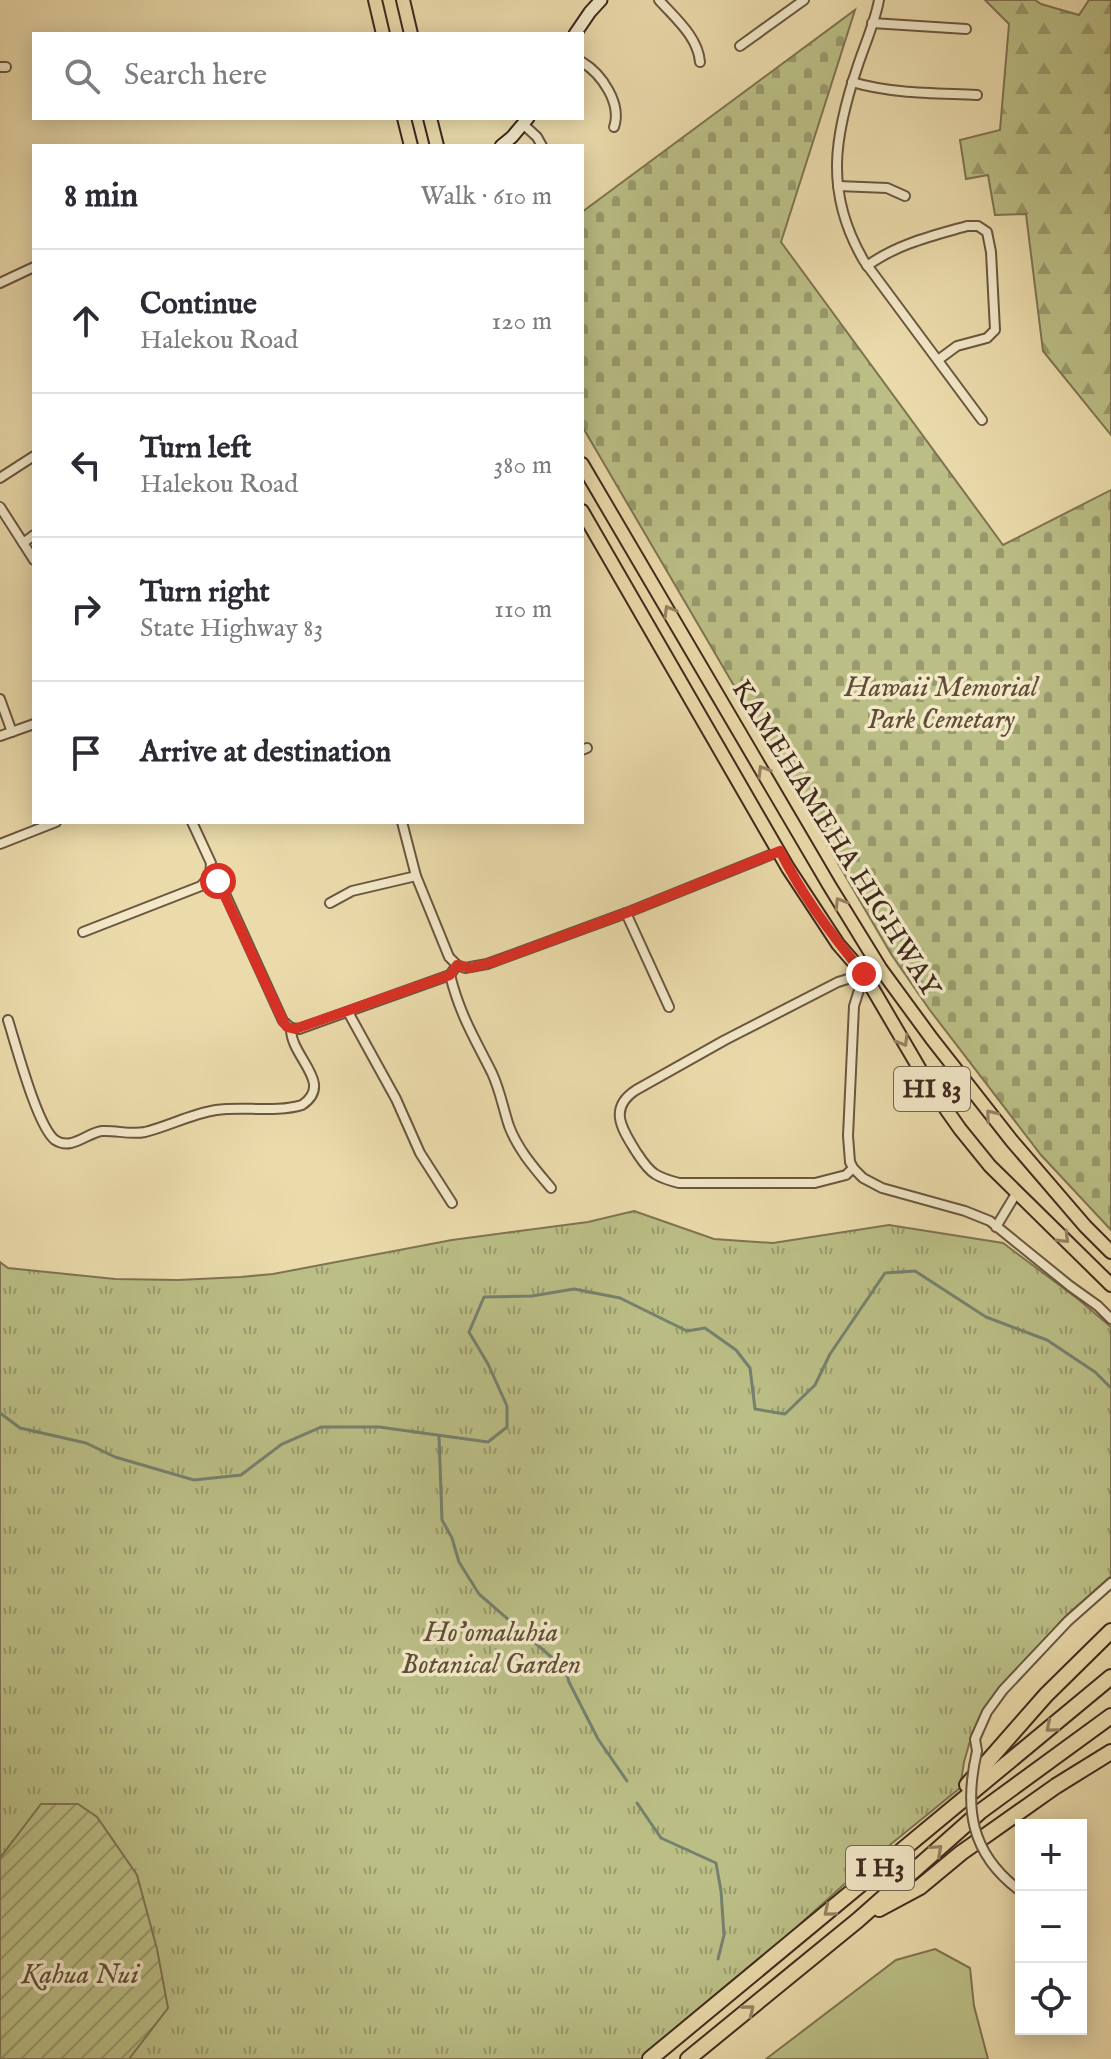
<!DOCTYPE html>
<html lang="en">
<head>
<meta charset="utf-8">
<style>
	body { margin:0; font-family:"IM FELL English",serif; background:#f2f2f3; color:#2b2b33 }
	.controls { position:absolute; right:24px; bottom:24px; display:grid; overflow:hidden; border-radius:0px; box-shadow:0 4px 20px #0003 }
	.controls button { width:72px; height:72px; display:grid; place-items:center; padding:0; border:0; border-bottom:2px solid #e1e1e2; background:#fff; color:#2b2b33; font:40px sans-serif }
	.stop { position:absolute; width:24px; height:24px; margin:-18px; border:6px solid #d93025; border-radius:50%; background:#fff }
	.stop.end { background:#d93025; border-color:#fff; box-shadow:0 2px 8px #0008 }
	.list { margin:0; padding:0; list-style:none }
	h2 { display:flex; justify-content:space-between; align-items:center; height:104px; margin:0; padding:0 32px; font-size:34px }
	h2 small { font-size:26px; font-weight:400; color:#7c7c81 }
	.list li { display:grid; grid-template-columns:52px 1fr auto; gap:24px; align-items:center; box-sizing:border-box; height:144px; padding:0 32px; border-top:2px solid #e1e1e2 }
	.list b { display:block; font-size:30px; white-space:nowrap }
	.list p { margin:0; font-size:26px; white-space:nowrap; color:#7c7c81 }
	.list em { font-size:26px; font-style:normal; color:#7c7c81 }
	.icon { flex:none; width:44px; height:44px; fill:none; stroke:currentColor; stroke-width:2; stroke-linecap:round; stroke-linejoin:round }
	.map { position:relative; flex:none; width:1111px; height:2059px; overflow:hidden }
	.search { position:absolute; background:#fff; box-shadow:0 4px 20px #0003; left:32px; top:32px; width:552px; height:88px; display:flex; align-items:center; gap:20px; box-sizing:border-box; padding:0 28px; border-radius:0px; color:#7c7c81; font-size:30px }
	.panel { position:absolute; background:#fff; box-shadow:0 4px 20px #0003; left:32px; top:144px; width:552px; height:680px; border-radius:0px }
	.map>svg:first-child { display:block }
	.grass { fill:#bbbf86; stroke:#7e7452; stroke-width:2 }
	.forest { fill:url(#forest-firs); stroke:#7e7452; stroke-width:2 }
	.cemetery { fill:url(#cemetery-stones); stroke:#7e7452; stroke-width:2 }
	.park { fill:url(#park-tufts); stroke:#7e7452; stroke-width:2 }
	.garden { fill:url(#garden-furrows); stroke:#7e7452; stroke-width:2 }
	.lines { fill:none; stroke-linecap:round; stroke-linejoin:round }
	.stream { stroke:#75816f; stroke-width:3 }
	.street-casing { stroke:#6b5640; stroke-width:12 }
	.secondary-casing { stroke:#40291d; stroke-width:15 }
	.primary-casing { stroke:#40291d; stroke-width:16 }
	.highway-casing { stroke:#40291d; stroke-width:18 }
	.street { stroke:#f2e8c8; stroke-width:8 }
	.secondary { stroke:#f2e8c8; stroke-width:11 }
	.primary { stroke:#ebdbab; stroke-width:12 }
	.highway { stroke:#ebdbab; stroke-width:14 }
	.street-bridge-casing { stroke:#6b5640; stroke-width:12; stroke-linecap:butt }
	.street-bridge { stroke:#f2e8c8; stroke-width:8 }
	.oneway { stroke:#968264 }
	.route { stroke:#d93025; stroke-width:10 }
	.labels { text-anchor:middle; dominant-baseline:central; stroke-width:7; stroke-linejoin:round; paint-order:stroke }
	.shield { fill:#f2e8c8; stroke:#756250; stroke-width:2 }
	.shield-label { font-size:26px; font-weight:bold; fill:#40291d }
	.park-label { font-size:28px; font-style:italic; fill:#5f4e37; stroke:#f2e8c8 }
	.street-label { font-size:28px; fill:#40291d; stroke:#f2e8c8 }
</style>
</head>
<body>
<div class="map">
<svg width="1111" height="2059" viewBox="0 0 1111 2059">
	<defs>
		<pattern id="forest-firs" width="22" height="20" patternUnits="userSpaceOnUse" patternTransform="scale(2)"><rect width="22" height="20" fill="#bbbf86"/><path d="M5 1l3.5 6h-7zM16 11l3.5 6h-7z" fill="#999b6d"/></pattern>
		<pattern id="cemetery-stones" width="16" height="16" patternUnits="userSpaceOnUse" patternTransform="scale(2)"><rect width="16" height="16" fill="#bbbf86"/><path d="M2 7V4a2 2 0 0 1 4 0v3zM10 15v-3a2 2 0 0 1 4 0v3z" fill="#999b6d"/></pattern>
		<pattern id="park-tufts" width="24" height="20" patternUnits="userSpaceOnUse" patternTransform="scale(2)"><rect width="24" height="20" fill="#bbbf86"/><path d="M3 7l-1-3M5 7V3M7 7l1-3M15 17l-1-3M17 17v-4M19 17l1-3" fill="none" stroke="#999b6d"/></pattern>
		<pattern id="garden-furrows" width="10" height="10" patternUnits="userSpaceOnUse" patternTransform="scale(2)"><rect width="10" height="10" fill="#bbbf86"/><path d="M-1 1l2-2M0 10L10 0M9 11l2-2" fill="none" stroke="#999b6d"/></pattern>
	</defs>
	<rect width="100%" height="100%" fill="#ebdbab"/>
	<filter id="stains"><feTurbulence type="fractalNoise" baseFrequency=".0025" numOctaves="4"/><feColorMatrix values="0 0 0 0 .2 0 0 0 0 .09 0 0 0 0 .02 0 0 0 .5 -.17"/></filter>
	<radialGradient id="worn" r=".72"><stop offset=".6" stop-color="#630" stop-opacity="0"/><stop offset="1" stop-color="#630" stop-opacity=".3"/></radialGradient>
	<path class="grass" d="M935,1949L970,1968L974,2006L988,2059H766L896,1960Z"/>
	<path class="forest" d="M985,0H1035L1041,4L1079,15L1089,0H1111V435L1043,351L1026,214L995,215L988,175L966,179L960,140L1000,130L1009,24Z"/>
	<path class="cemetery" d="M855,10L781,242L1003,545L1111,490V1230L1041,1155L929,1009L891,954L582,426V212Z"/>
	<path class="park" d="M634,1211L714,1239L773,1243L889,1225L1003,1243L1078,1299L1111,1327V1576L1065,1617L988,1703L972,1734L964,1762L960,1788L869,1862L650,2059H0V1262L8,1268L115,1279L178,1280L241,1277L273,1274L452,1240L588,1222Z"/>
	<path class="garden" d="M41,1804H78L97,1817L137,1875L157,1949L168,2008L129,2059H0V1858Z"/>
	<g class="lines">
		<g class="stream">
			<path d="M0,1413L20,1428L86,1443L115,1457L194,1480L241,1475L282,1444L321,1427H379L488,1442L507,1427V1406L488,1364L469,1332L484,1297L532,1296L574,1289L620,1298L687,1331L705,1328L736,1350L750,1368L755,1409L785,1414L815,1385L830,1354L885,1273L915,1271L986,1317L1047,1340L1095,1372L1111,1388"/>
			<path d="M439,1436L442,1520L452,1538L459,1562L479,1594L565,1669L569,1682L598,1739L627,1781"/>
			<path d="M637,1803L661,1838L716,1863L721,1891L724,1935L718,1959"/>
		</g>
		<defs>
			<g id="street">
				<path d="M659,0C675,18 698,37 700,62"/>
				<path d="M879,0C875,22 865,44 858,65C834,136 824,193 864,261L982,420"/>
				<path d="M872,23L966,29"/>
				<path d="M740,46L804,0"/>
				<path d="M582,62C602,74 622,104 614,127"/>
				<path d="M0,67H6"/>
				<path d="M852,82C893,94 935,93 977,95"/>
				<path d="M524,125L537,137L542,146"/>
				<path d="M838,186L887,188L905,196"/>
				<path d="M867,266C897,244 932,236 967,226H978L987,232L991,252L995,330L987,338L957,346L938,360"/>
				<path d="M0,283L34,267"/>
				<path d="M0,478L34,456"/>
				<path d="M0,507L34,560"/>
				<path d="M23,543L34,535"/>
				<path d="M0,699L12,732"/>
				<path d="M0,736L34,724"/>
				<path d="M582,750L587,748"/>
				<path d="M192,822L211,863L210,876L221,885L283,1021L291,1028L299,1029L450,975L457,965"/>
				<path d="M402,822L416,876L449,957L457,965"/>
				<path d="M0,844L56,822"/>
				<path d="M330,903L352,891L416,876"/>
				<path d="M626,913L669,1007"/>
				<path d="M83,932L201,886L210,876"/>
				<path d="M457,965L465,968L487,964L626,913L780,851"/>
				<path d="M864,974L854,1006L848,1136L850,1162L853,1168L863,1178L882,1188L965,1211L990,1221L1070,1286L1098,1306L1111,1319"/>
				<path d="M450,975C460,1015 474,1037 492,1073C500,1090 503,1108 509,1126C518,1150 535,1169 551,1188"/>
				<path d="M348,1012L396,1099L420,1153L452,1203"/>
				<path d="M8,1020C16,1045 37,1126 55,1140C72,1151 86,1133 102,1131C116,1130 130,1135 145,1132C169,1126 191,1114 216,1110C243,1106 276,1113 302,1105C335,1083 290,1057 291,1028"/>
				<path d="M853,1168L846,1175L815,1183H679C671,1181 663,1179 655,1174C646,1168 641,1159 635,1150C622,1129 608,1108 636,1090L725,1040L838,982L864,974"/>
				<path d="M996,1227L1017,1192"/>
				<path d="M977,1751L975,1739L987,1712L1003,1690L1068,1621L1111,1583"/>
			</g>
			<g id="secondary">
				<path d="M575,34L590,12L601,0"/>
				<path d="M501,146L512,137L528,118"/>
			</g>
			<g id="primary">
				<path d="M375,0L383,34"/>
				<path d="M403,0L411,34"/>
				<path d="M404,118L411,146"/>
				<path d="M430,118L437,146"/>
				<path d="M582,464L829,885L880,968L932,1039L1012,1141L1085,1226L1111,1252"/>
				<path d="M582,511L788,868L838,944L864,974L929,1085L960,1129L990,1166L1111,1285"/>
			</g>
			<g id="highway">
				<path d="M967,1785L1046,1695L1111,1631"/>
				<path d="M879,1909L920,1887L961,1853L1056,1786L1111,1752"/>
				<path d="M650,2059L1111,1677"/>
				<path d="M688,2059L858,1920L981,1811L1111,1716"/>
			</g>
		</defs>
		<use href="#street" class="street-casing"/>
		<use href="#secondary" class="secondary-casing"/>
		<use href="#primary" class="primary-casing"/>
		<use href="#highway" class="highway-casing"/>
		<use href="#street" class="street"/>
		<use href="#secondary" class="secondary"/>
		<use href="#primary" class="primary"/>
		<use href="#highway" class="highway"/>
		<defs>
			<path id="street-bridge" d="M977,1751C964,1807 970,1853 1019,1890"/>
		</defs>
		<use href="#street-bridge" class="street-bridge-casing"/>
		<use href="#street-bridge" class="street-bridge"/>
	</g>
	<defs><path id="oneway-chevron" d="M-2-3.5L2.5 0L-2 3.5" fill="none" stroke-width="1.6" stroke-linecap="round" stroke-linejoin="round" transform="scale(2)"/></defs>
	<g class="oneway">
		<use href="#oneway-chevron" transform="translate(669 611) rotate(-120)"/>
		<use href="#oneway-chevron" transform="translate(763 771) rotate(-121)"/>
		<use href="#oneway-chevron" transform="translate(840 903) rotate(-122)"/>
		<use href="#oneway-chevron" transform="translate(903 1041) rotate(60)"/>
		<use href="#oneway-chevron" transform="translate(991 1115) rotate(-129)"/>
		<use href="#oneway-chevron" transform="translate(1064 1238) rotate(45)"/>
		<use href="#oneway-chevron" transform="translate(1051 1727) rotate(140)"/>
		<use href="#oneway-chevron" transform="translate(937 1850) rotate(-42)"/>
		<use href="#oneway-chevron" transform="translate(829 1911) rotate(140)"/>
		<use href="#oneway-chevron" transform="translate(749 2010) rotate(-39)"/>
	</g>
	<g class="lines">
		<path class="route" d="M218,881L283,1021L287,1027L295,1029L450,975L457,965L470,968L493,962L626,913L780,851C802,895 832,936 864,974"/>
	</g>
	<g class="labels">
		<g class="shield">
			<rect x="894" y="1067" width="76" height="44" rx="6"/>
			<rect x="846" y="1846" width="68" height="44" rx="6"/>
		</g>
		<g class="shield-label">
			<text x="932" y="1089">HI 83</text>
			<text x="880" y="1868">I H3</text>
		</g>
		<g class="park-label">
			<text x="941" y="688">Hawaii Memorial<tspan x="941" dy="32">Park Cemetary</tspan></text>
			<text x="491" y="1633">Ho'omaluhia<tspan x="491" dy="32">Botanical Garden</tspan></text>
			<text x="80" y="1975">Kahua Nui</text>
		</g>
		<g class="street-label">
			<text transform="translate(835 839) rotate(58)">KAMEHAMEHA HIGHWAY</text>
		</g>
	</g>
	<rect width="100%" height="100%" filter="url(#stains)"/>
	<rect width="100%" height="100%" fill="url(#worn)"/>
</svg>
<div class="controls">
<button>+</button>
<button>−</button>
<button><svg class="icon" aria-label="locate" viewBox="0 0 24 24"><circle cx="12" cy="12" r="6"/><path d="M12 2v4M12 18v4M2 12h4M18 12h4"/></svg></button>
</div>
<div class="stop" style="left:218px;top:881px"></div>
<div class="stop end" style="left:864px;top:974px"></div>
<div class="search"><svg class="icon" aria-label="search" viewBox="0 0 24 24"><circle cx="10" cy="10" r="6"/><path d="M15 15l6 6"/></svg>Search here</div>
<section class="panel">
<h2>8 min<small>Walk · 610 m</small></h2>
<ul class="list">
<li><svg class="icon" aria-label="ahead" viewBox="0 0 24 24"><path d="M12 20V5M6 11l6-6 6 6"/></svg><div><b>Continue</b><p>Halekou Road</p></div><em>120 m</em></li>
<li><svg class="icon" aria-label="left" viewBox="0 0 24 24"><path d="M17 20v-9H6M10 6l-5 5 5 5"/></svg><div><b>Turn left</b><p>Halekou Road</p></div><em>380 m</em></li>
<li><svg class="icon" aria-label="right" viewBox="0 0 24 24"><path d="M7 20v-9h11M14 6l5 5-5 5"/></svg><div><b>Turn right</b><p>State Highway 83</p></div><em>110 m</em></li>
<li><svg class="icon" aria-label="arrive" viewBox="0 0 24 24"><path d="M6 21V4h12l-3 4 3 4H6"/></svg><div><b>Arrive at destination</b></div></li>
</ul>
</section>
</div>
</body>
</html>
